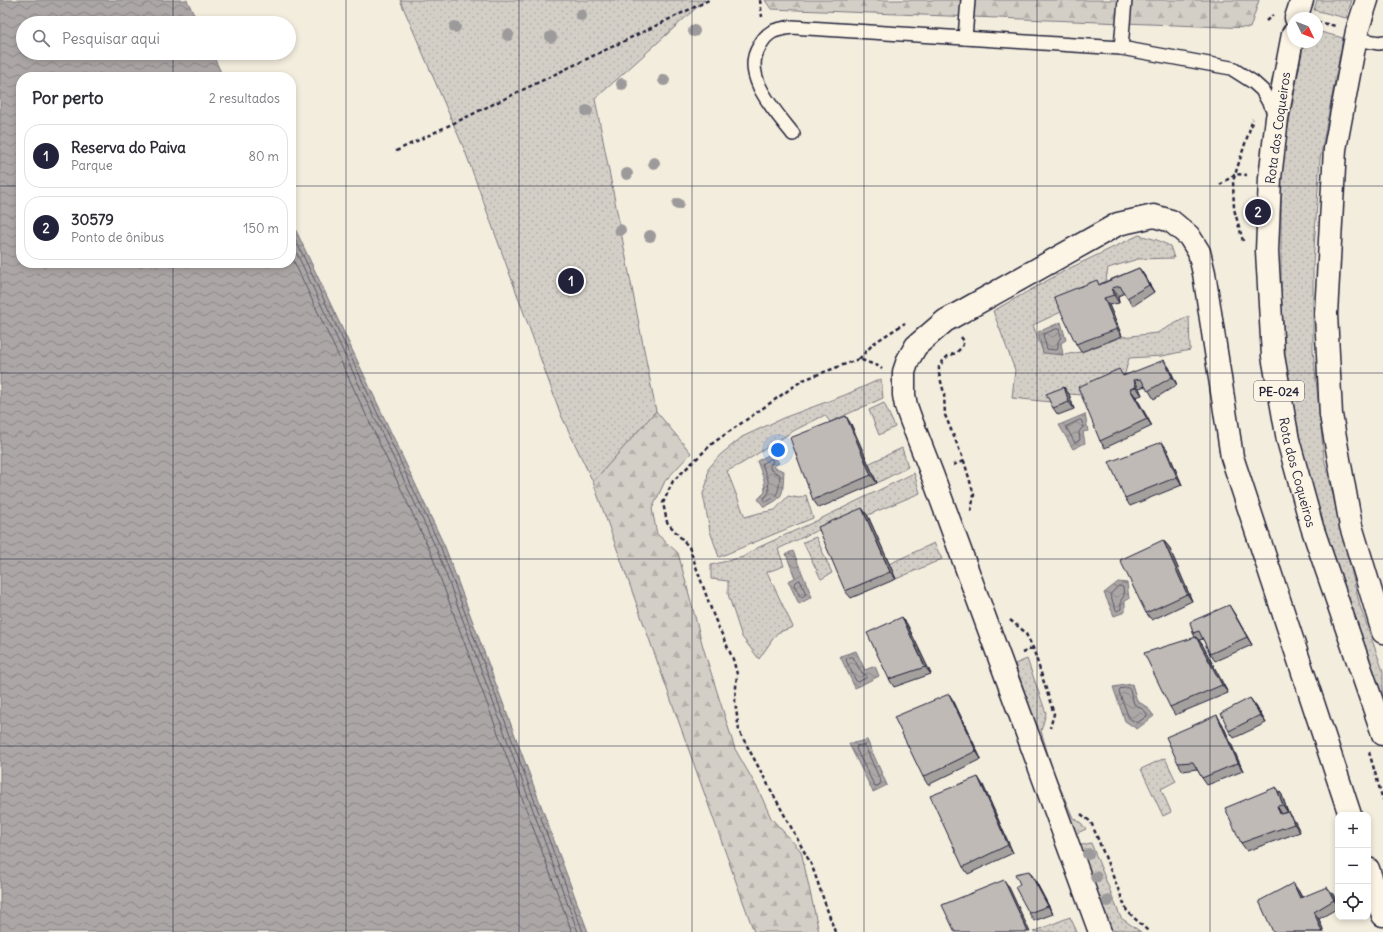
<!DOCTYPE html>
<html lang="pt">
<head>
<meta charset="utf-8">
<style>
	body { margin:0; font-family:Delius,sans-serif; background:#f7f7f7; color:#2b2b33 }
	.controls { position:absolute; right:12px; bottom:12px; display:grid; overflow:hidden; border-radius:8px; box-shadow:0 2px 6px #0003 }
	.controls button { width:36px; height:36px; display:grid; place-items:center; padding:0; border:0; border-bottom:1px solid #e1e1e2; background:#fff; color:#2b2b33; font:20px sans-serif }
	.compass { position:absolute; left:1287px; top:12px; width:36px; height:36px; border-radius:50%; background:#fff; box-shadow:0 2px 6px #0003; rotate:133deg }
	.you { position:absolute; left:778px; top:450px; width:14px; height:14px; margin:-10px; border:3px solid #fff; border-radius:50%; background:#1a73e8; box-shadow:0 0 0 6px #1a73e833 }
	.badge { display:grid; place-items:center; width:26px; height:26px; border-radius:50%; background:#22223b; color:#fff; font-size:13px; font-weight:700 }
	.pin { position:absolute; translate:-50% -50%; border:2px solid #fff; box-shadow:0 1px 4px #0006 }
	.list { margin:0; padding:0; list-style:none }
	h2 { display:flex; justify-content:space-between; align-items:center; height:52px; margin:0; padding:0 16px; font-size:17px }
	h2 small { font-size:13px; font-weight:400; color:#7c7c81 }
	.list li { display:grid; grid-template-columns:26px 1fr auto; gap:12px; align-items:center; box-sizing:border-box; height:64px; margin:0 8px 8px; padding:0 8px; border:1px solid #e1e1e2; border-radius:16px }
	.list b { display:block; font-size:15px; white-space:nowrap }
	.list p { margin:0; font-size:13px; white-space:nowrap; color:#7c7c81 }
	.list em { font-size:13px; font-style:normal; color:#7c7c81 }
	.icon { flex:none; width:22px; height:22px; fill:none; stroke:currentColor; stroke-width:2; stroke-linecap:round; stroke-linejoin:round }
	.map { position:relative; flex:none; width:1383px; height:932px; overflow:hidden }
	.search { position:absolute; background:#fff; box-shadow:0 2px 6px #0003; left:16px; top:16px; width:280px; height:44px; display:flex; align-items:center; gap:10px; box-sizing:border-box; padding:0 14px; border-radius:22px; color:#7c7c81; font-size:15px }
	.panel { position:absolute; background:#fff; box-shadow:0 2px 6px #0003; left:16px; top:72px; width:280px; height:196px; border-radius:16px }
	.map>svg:first-child { display:block }
	.grass { fill:url(#grass-dots); stroke:#7b7880 }
	.forest { fill:url(#forest-firs); stroke:#7b7880 }
	.water { fill:url(#water-waves); stroke:#75727b }
	.lines { fill:none; stroke-linecap:round; stroke-linejoin:round }
	.shore { stroke:#595766; stroke-width:1 }
	.lane-casing { stroke:#22223b; stroke-width:16 }
	.street-casing { stroke:#22223b; stroke-width:25 }
	.primary-casing { stroke:#22223b; stroke-width:25 }
	.path { stroke:#22223b; stroke-width:2.5; stroke-dasharray:4 3; stroke-linecap:butt }
	.lane { stroke:#fcf5e5; stroke-width:13 }
	.street { stroke:#fcf5e5; stroke-width:22 }
	.primary { stroke:#fcf5e5; stroke-width:22 }
	.tree { fill:#9d9a9b }
	.wall { fill:#a4a09d; stroke:#22223b }
	.shaded-wall { fill:#86827f; stroke:#22223b }
	.building { fill:#bfbab6; stroke:#22223b }
	.grid { fill:none; stroke:#22223b; stroke-width:1; stroke-opacity:0.55 }
	.labels { text-anchor:middle; dominant-baseline:central; stroke-width:3.5; stroke-linejoin:round; paint-order:stroke }
	.shield { fill:#fcf5e5; stroke:#63616e; stroke-width:1 }
	.shield-label { font-size:12px; font-weight:bold; fill:#22223b }
	.street-label { font-size:13px; fill:#22223b; stroke:#fcf5e5 }
</style>
</head>
<body>
<div class="map">
<svg width="1383" height="932" viewBox="0 0 1383 932">
	<defs>
		<pattern id="grass-dots" width="8" height="8" patternUnits="userSpaceOnUse"><rect width="8" height="8" fill="#d4cfc6"/><path d="M2 2h.1M6 6h.1" fill="none" stroke="#b6b1ab" stroke-width="1.8" stroke-linecap="round"/></pattern>
		<pattern id="forest-firs" width="22" height="20" patternUnits="userSpaceOnUse"><rect width="22" height="20" fill="#d4cfc6"/><path d="M5 1l3.5 6h-7zM16 11l3.5 6h-7z" fill="#b6b1ab"/></pattern>
		<pattern id="water-waves" width="16" height="10" patternUnits="userSpaceOnUse"><rect width="16" height="10" fill="#aca7a6"/><path d="M0 5q4-4 8 0t8 0" fill="none" stroke="#8c8888"/></pattern>
	</defs>
	<rect width="100%" height="100%" fill="#f3edde"/>
	<filter id="ink" filterUnits="userSpaceOnUse"><feTurbulence type="fractalNoise" baseFrequency=".025" numOctaves="2"/><feDisplacementMap in="SourceGraphic" scale="8" xChannelSelector="R" yChannelSelector="G"/><feConvolveMatrix kernelMatrix="1 2 1 2 8 2 1 2 1" color-interpolation-filters="sRGB"/></filter>
	<g filter="url(#ink)">
		<g class="grass">
			<path d="M400,0H705L595,99L656,411L593,482L561,415L465,151Z"/>
			<path d="M1317,0H1352L1346,18L1314,10Z"/>
			<path d="M1317,31L1343,38L1320,159L1313,264V350L1324,458L1360,606L1383,671V704L1334,564L1303,454L1286,369L1281,292V165L1304,42H1317Z"/>
			<path d="M1139,235L1157,240L1170,246L1174,258L1138,259L1108,268L1104,292L1033,325L1043,352L1063,355L1081,352L1122,337L1157,333L1189,316L1190,350L1162,356L1129,358L1124,377L1083,395L1069,394L1051,402L1012,398L1015,370L993,311L1068,269Z"/>
			<path d="M881,379L883,398L830,422L825,415L795,430L741,464L727,471L745,517L759,513L775,510L788,496L799,498L806,495L813,518L719,557L710,531L703,494L707,482L708,469L720,455L742,437L783,418L845,395Z"/>
			<path d="M884,403L895,427L879,435L869,410Z"/>
			<path d="M902,448L908,467L877,483L868,464Z"/>
			<path d="M914,473L920,493L823,534L818,530L778,549L784,566L767,572L793,627L777,633L759,659L742,637L728,594V581L711,579V565L743,557L757,548L814,522Z"/>
			<path d="M816,537L832,573L821,579L803,542Z"/>
			<path d="M934,543L942,559L896,579L889,564Z"/>
			<path d="M1027,659L1046,713L1041,731L1053,771L1073,818L1081,823L1086,829L1073,835L1015,664Z"/>
			<path d="M1165,758L1176,781L1161,789L1171,812L1163,816L1141,769Z"/>
			<path d="M1091,843L1121,918L1141,932L1119,929L1112,932L1078,846Z"/>
			<path d="M1070,917L1077,932H1033Z"/>
		</g>
		<g class="forest">
			<path d="M765,0H1259L1250,28L771,9Z"/>
			<path d="M656,411L691,453L665,481L652,509L657,534L678,553L703,647L735,749L759,791L771,818L801,851L819,932H754L593,482Z"/>
		</g>
		<g class="water">
			<path d="M0,0H187L198,23H23V53H212L223,77H21V263H291V220L445,547L588,932H0Z"/>
			<path d="M1061,322L1066,340L1061,343L1063,355L1043,353L1038,332Z"/>
			<path d="M1085,414L1088,431L1083,432L1085,443L1073,449L1059,425Z"/>
			<path d="M778,450L781,456L776,459L779,463L773,467L784,471C782,494 786,497 764,507L758,499L765,492L764,480L757,461Z"/>
			<path d="M793,551L812,597L799,604L788,581L795,578L786,554Z"/>
			<path d="M1118,582L1127,583L1129,599L1125,601V612L1114,616L1104,593Z"/>
			<path d="M856,651L865,670L875,666L879,676L855,688L840,656Z"/>
			<path d="M1132,684L1137,701L1147,707L1154,716L1137,729L1125,721L1113,687Z"/>
			<path d="M867,740L887,785L873,792L849,744Z"/>
		</g>
		<g class="lines">
			<g class="shore">
				<path d="M291,230L441,548L583,932"/>
				<path d="M291,241L437,550L578,932"/>
				<path d="M291,255L431,553L572,932"/>
				<path d="M1056,329H1059L1061,337L1058,342V349L1056,350L1047,349L1043,335Z"/>
				<path d="M1080,420L1082,421L1083,427L1079,432L1080,440L1075,443L1066,427Z"/>
				<path d="M770,459H772L773,461L770,466V469L780,475C779,488 780,496 766,502L764,499L769,492L768,480L762,464Z"/>
				<path d="M800,580L806,594L802,597L800,596L794,585L795,583Z"/>
				<path d="M1119,586L1123,587L1124,596L1121,600V609L1117,611L1116,610L1110,595Z"/>
				<path d="M853,657L861,672L867,676L866,678L858,682L856,681L846,660L847,658Z"/>
				<path d="M1128,688L1130,690L1134,704L1144,710L1147,714V716L1137,723L1129,718L1119,692L1120,689Z"/>
				<path d="M863,745L865,746L881,782L880,784L877,786L874,785L856,749L857,746Z"/>
			</g>
			<defs>
				<g id="lane">
					<path d="M965,38L968,0"/>
					<path d="M1356,39L1379,43L1383,42"/>
					<path d="M1121,48L1231,68L1253,82L1262,90L1277,117"/>
					<path d="M793,134C776,112 741,76 759,47C762,41 767,34 774,31C779,29 786,28 792,27L1121,48L1125,0"/>
				</g>
				<g id="street">
					<path d="M1368,869L1383,915"/>
					<path d="M1100,932L932,474L911,420L906,406L904,395V372L908,360L916,346L945,321L1118,224L1154,216L1171,221L1189,236L1199,252L1204,273L1232,457L1350,815"/>
				</g>
				<g id="primary">
					<path d="M1367,0L1357,31L1335,149L1326,314L1331,415L1351,526L1383,632"/>
					<path d="M1296,18L1302,0"/>
					<path id="s1" d="M1293,34L1277,118L1270,178L1267,251L1273,356L1288,440L1312,527L1383,734"/>
				</g>
			</defs>
			<use href="#lane" class="lane-casing"/>
			<use href="#street" class="street-casing"/>
			<use href="#primary" class="primary-casing"/>
			<g class="path">
				<path d="M760,0L762,17"/>
				<path d="M1266,21L1273,15"/>
				<path d="M1317,22L1336,26"/>
				<path d="M396,151L709,0"/>
				<path d="M1220,185L1235,174L1247,175"/>
				<path d="M1243,241L1234,209L1233,181L1253,119"/>
				<path d="M961,337L964,341L962,347L956,353L948,356L943,361L939,367V374L944,393L945,415L964,461L974,495L971,511"/>
				<path d="M859,359L874,343L905,323"/>
				<path d="M953,465L964,461"/>
				<path d="M1010,620L1025,632L1033,648L1054,714L1050,728"/>
				<path d="M1022,653L1033,648"/>
				<path d="M1369,752L1383,800"/>
				<path d="M1081,814L1091,822L1127,911L1149,932"/>
				<path d="M835,932L812,866L739,731L735,701L737,674L733,659L714,617L689,547L667,522L663,503L673,481L713,443L803,380L859,359L878,366L882,369"/>
			</g>
			<use href="#lane" class="lane"/>
			<use href="#street" class="street"/>
			<use href="#primary" class="primary"/>
		</g>
		<g class="tree">
			<circle cx="581" cy="15" r="6"/>
			<circle cx="455" cy="27" r="6"/>
			<circle cx="694" cy="31" r="6"/>
			<circle cx="508" cy="35" r="6"/>
			<circle cx="551" cy="37" r="6"/>
			<circle cx="664" cy="80" r="6"/>
			<circle cx="622" cy="84" r="6"/>
			<circle cx="587" cy="111" r="6"/>
			<circle cx="654" cy="163" r="6"/>
			<circle cx="627" cy="174" r="6"/>
			<circle cx="678" cy="204" r="6"/>
			<circle cx="620" cy="230" r="6"/>
			<circle cx="650" cy="236" r="6"/>
			<circle cx="1088" cy="854" r="6"/>
			<circle cx="1096" cy="877" r="6"/>
			<circle cx="1108" cy="901" r="6"/>
		</g>
		<g class="wall">
			<path d="M1139,268L1144,275L1154,292L1133,306L1125,293L1118,296L1119,303L1109,305L1122,336L1081,352L1076,344L1100,284Z"/>
			<path d="M1169,367L1177,385L1154,399L1146,386L1139,388L1142,395L1136,397L1152,426L1105,448L1100,441L1123,375Z"/>
			<path d="M1064,387L1069,394L1074,409L1058,415L1053,408Z"/>
			<path d="M851,424L877,483L819,508L813,500Z"/>
			<path d="M1167,449L1182,485L1130,506L1125,498Z"/>
			<path d="M868,516L896,579L851,598L845,591Z"/>
			<path d="M1163,540L1169,547L1192,601L1152,620L1146,613Z"/>
			<path d="M1234,613L1252,645L1215,661L1210,654L1203,639L1199,640L1202,644L1228,693L1175,715L1170,707L1195,637L1193,633Z"/>
			<path d="M902,617L907,624L931,674L894,687L889,679Z"/>
			<path d="M949,694L954,702L981,759L928,785L923,777Z"/>
			<path d="M1256,706L1266,723L1234,738L1229,731Z"/>
			<path d="M1222,723L1243,771L1207,785L1202,778L1197,769L1183,771L1178,763Z"/>
			<path d="M983,785L1013,853L968,874L963,867Z"/>
			<path d="M1276,787L1282,795L1288,813L1294,820L1300,832L1247,851L1241,843Z"/>
			<path d="M1034,878L1053,914L1034,921L1029,913Z"/>
			<path d="M1298,890L1302,897L1333,894L1338,906V908L1319,919L1324,932H1273Z"/>
		</g>
		<g class="shaded-wall">
			<path d="M1139,268L1144,275L1154,292L1149,285Z"/>
			<path d="M1112,288L1118,296L1119,303L1114,295Z"/>
			<path d="M1104,298L1109,305L1122,336L1117,329Z"/>
			<path d="M1164,360L1169,367L1177,385L1172,377Z"/>
			<path d="M1134,380L1139,388L1142,395L1136,387Z"/>
			<path d="M1064,387L1069,394L1074,409L1069,402Z"/>
			<path d="M1130,389L1136,397L1152,426L1147,419Z"/>
			<path d="M846,416L851,424L877,483L871,475Z"/>
			<path d="M1162,442L1167,449L1182,485L1177,477Z"/>
			<path d="M862,508L868,516L896,579L890,572Z"/>
			<path d="M1163,540L1169,547L1192,601L1187,594Z"/>
			<path d="M1229,605L1234,613L1252,645L1247,637Z"/>
			<path d="M902,617L907,624L931,674L925,667Z"/>
			<path d="M1196,637L1202,644L1228,693L1222,685Z"/>
			<path d="M949,694L954,702L981,759L976,751Z"/>
			<path d="M1250,698L1256,706L1266,723L1260,715Z"/>
			<path d="M1217,715L1222,723L1243,771L1238,763Z"/>
			<path d="M978,777L983,785L1013,853L1008,845Z"/>
			<path d="M1276,787L1282,795L1288,813L1283,805Z"/>
			<path d="M1277,806L1282,814H1280Z"/>
			<path d="M1289,812L1294,820L1300,832L1294,824Z"/>
			<path d="M1029,871L1034,878L1053,914L1048,906Z"/>
			<path d="M1004,880L1009,887L1030,932H1028Z"/>
			<path d="M1293,883L1298,890L1306,906L1300,898Z"/>
			<path d="M1327,887L1333,894L1338,906L1334,900Z"/>
			<path d="M1314,912L1319,919L1324,932H1322Z"/>
		</g>
		<g class="building">
			<path d="M1139,268L1149,285L1127,298L1120,286L1112,288L1114,295L1104,298L1117,329L1076,344L1054,297L1097,280L1099,285Z"/>
			<path d="M1164,360L1172,377L1148,391L1141,379L1134,380L1136,387L1130,389L1147,419L1100,441L1078,387L1119,369L1123,376Z"/>
			<path d="M1064,387L1069,402L1053,408L1046,394Z"/>
			<path d="M846,416L871,475L813,500L790,438Z"/>
			<path d="M1162,442L1177,477L1125,498L1109,462Z"/>
			<path d="M862,508L890,572L845,591L818,527Z"/>
			<path d="M1163,540L1187,594L1146,613L1120,560Z"/>
			<path d="M1229,605L1247,637L1210,654L1199,631L1193,633L1190,622Z"/>
			<path d="M902,617L925,667L889,679L867,633Z"/>
			<path d="M1196,637L1222,685L1170,707L1144,653Z"/>
			<path d="M949,694L976,751L923,777L894,717Z"/>
			<path d="M1250,698L1260,715L1229,731L1221,713Z"/>
			<path d="M1217,715L1238,763L1202,778L1193,762L1178,763L1166,737Z"/>
			<path d="M978,777L1008,845L963,867L930,796Z"/>
			<path d="M1276,787L1283,805L1277,806L1280,814L1289,812L1294,824L1241,843L1225,808Z"/>
			<path d="M1029,871L1048,906L1029,913L1015,887L1020,884L1015,874Z"/>
			<path d="M1004,880L1028,932H955L942,905Z"/>
			<path d="M1293,883L1300,898L1327,887L1334,900L1314,912L1322,932H1273L1259,901Z"/>
		</g>
	</g>
	<path class="grid" d="M173,0V23M346,0V932M519,0V932M692,0V932M864,0V932M1037,0V932M1210,0V932M173,53V77M0,186H21M291,186H1383M173,263V932M0,373H1383M0,559H1383M0,746H1383"/>
	<g class="labels">
		<rect class="shield" x="1254" y="381" width="50" height="20" rx="3"/>
		<g class="shield-label">
			<text x="1279" y="391">PE-024</text>
		</g>
		<g class="street-label">
			<text transform="translate(1278 128) rotate(-82)">Rota dos Coqueiros</text>
			<text stroke="none"><textPath href="#s1" startOffset="443">Rota dos Coqueiros</textPath></text>
		</g>
	</g>
</svg>
<div class="controls">
<button>+</button>
<button>−</button>
<button><svg class="icon" aria-label="locate" viewBox="0 0 24 24"><circle cx="12" cy="12" r="6"/><path d="M12 2v4M12 18v4M2 12h4M18 12h4"/></svg></button>
</div>
<svg class="compass" viewBox="-18 -18 36 36"><path d="M0-13l5 13h-10z" fill="#e53935"/><path d="M0 13l5-13h-10z" fill="#7c7c81"/></svg>
<div class="you"></div>
<div class="pin badge" style="left:571px;top:281px">1</div>
<div class="pin badge" style="left:1258px;top:212px">2</div>
<div class="search"><svg class="icon" aria-label="search" viewBox="0 0 24 24"><circle cx="10" cy="10" r="6"/><path d="M15 15l6 6"/></svg>Pesquisar aqui</div>
<section class="panel">
<h2>Por perto<small>2 resultados</small></h2>
<ul class="list">
<li><span class="badge">1</span><div><b>Reserva do Paiva</b><p>Parque</p></div><em>80 m</em></li>
<li><span class="badge">2</span><div><b>30579</b><p>Ponto de ônibus</p></div><em>150 m</em></li>
</ul>
</section>
</div>
</body>
</html>
